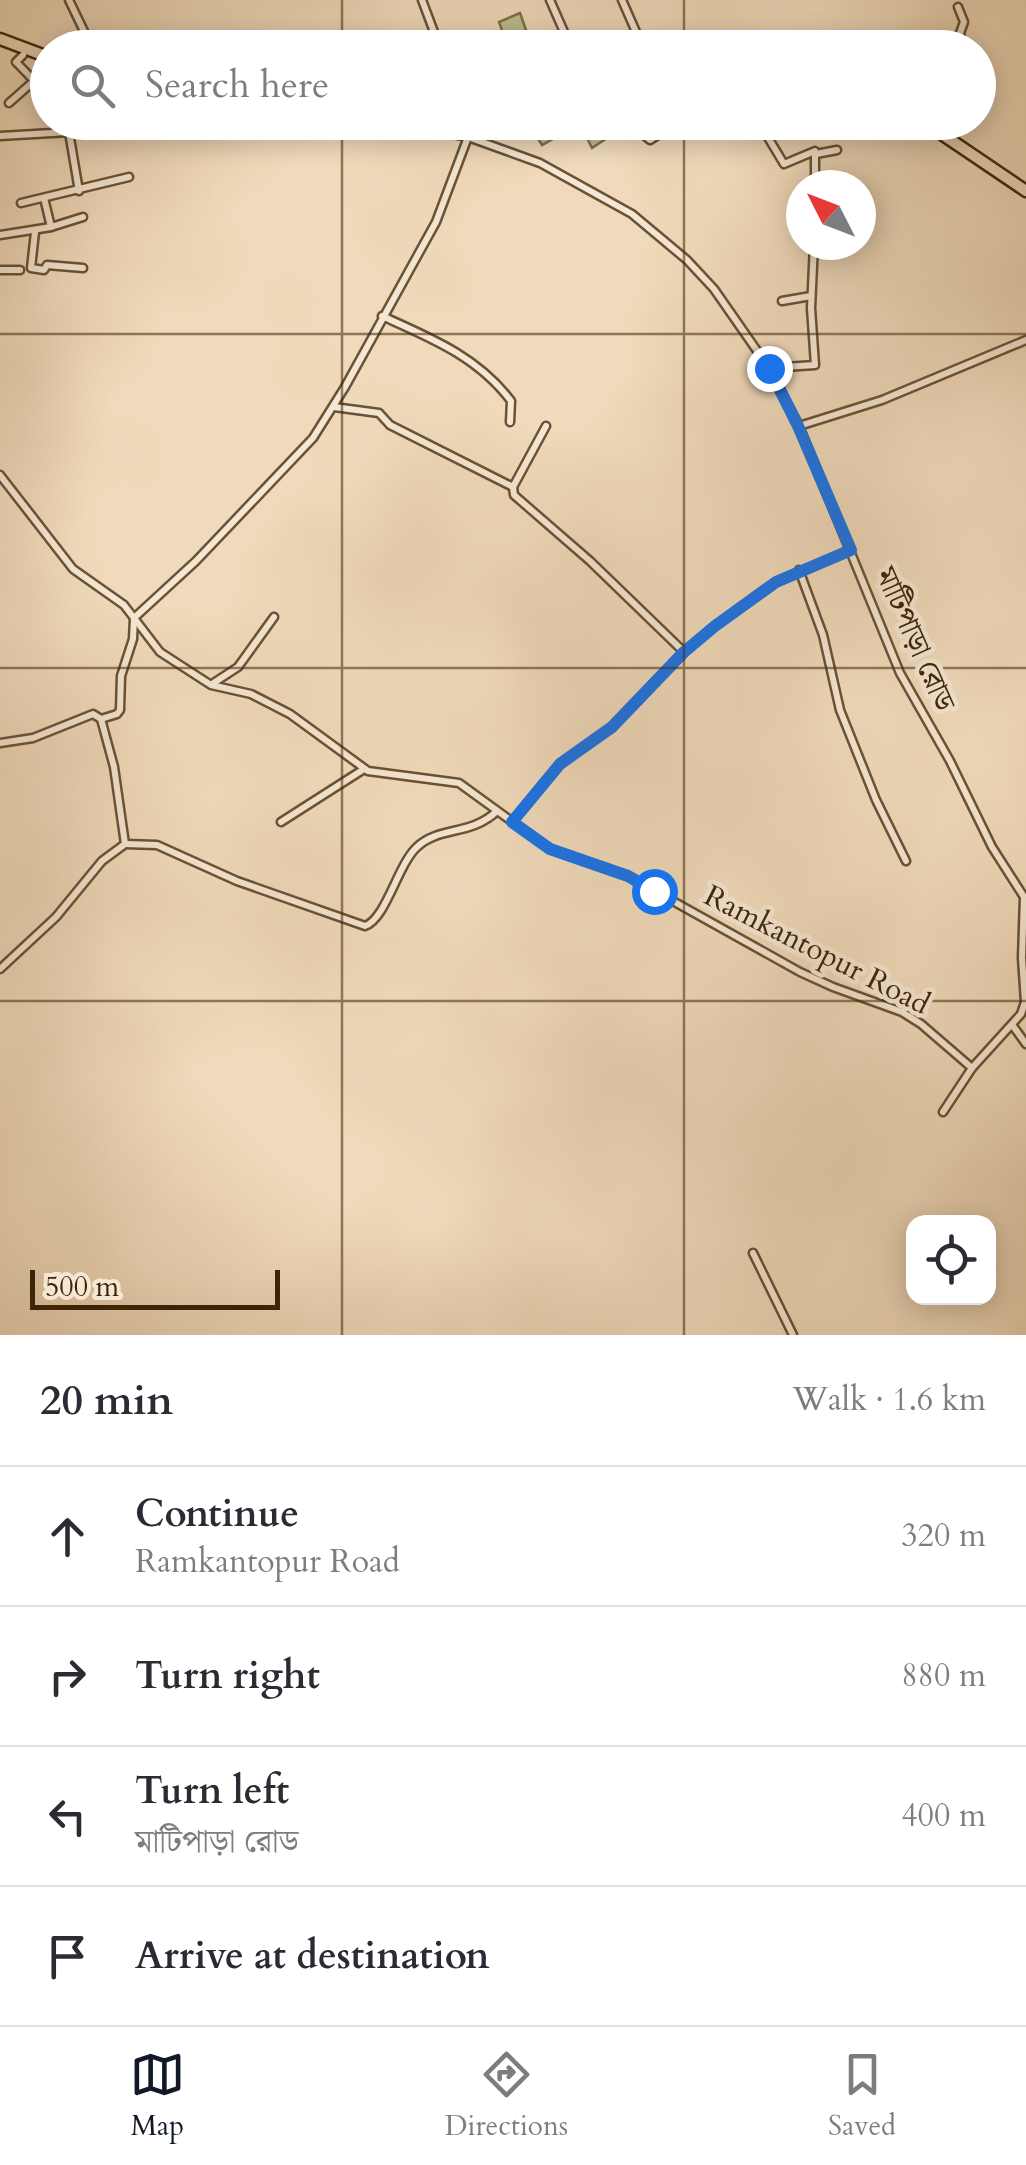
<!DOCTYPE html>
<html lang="en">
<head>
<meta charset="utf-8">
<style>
	body { margin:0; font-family:Cardo,"Noto Serif Bengali",serif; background:#f2f2f3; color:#2b2b33 }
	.controls { position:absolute; right:30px; bottom:30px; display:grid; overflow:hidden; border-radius:20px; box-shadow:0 5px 25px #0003 }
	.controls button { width:90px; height:90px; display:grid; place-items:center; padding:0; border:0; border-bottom:2px solid #e1e1e2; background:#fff; color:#2b2b33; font:50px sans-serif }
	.compass { position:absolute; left:786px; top:170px; width:90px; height:90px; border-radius:50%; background:#fff; box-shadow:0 5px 25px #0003; rotate:312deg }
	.scale { position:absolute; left:30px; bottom:25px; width:250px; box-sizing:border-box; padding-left:10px; border:5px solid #3d2507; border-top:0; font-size:28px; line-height:35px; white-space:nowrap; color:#3d2507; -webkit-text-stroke:8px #f5e7d3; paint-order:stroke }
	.stop { position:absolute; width:30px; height:30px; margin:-22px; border:8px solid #1a73e8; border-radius:50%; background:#fff }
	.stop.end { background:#1a73e8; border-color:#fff; box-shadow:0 2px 10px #0008 }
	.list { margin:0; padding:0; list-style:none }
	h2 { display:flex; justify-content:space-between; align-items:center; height:130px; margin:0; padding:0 40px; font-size:42px }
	h2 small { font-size:32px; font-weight:400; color:#7c7c81 }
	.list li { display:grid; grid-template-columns:65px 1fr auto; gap:30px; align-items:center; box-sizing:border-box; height:140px; padding:0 40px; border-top:2px solid #e1e1e2 }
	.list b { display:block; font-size:38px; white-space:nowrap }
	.list p { margin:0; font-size:32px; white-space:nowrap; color:#7c7c81 }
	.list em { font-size:32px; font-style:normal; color:#7c7c81 }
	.icon { flex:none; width:55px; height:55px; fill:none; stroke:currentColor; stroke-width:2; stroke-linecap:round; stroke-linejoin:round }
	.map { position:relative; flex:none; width:1026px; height:1335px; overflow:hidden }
	.search { position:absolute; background:#fff; box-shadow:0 5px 25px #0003; left:30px; right:30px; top:30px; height:110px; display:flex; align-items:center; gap:25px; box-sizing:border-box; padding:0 35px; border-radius:55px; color:#7c7c81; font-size:38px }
	.sheet { height:690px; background:#fff }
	nav { display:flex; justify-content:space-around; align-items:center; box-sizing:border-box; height:140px; border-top:2px solid #e1e1e2; background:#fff; font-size:28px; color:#7c7c81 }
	nav a { display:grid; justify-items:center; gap:5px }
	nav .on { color:#111827 }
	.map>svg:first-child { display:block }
	.green { fill:#bcbf8e; stroke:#7c724a; stroke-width:2.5 }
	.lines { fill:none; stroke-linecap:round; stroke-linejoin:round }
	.minor-casing { stroke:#6a5234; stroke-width:11 }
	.major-casing { stroke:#3d2507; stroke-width:15 }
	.minor { stroke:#f5e7d3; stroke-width:6 }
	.major { stroke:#f0dabb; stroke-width:10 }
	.route { stroke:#1a73e8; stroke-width:12 }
	.grid { fill:none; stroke:#3d2507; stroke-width:2.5; stroke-opacity:0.55 }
	.labels { text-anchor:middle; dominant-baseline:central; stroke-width:9; stroke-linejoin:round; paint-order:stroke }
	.street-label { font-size:30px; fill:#3d2507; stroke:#f5e7d3 }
</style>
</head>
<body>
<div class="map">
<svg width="1026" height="1335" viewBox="0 0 1026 1335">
	<rect width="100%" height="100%" fill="#f0dabb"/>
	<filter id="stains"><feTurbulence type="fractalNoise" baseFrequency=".002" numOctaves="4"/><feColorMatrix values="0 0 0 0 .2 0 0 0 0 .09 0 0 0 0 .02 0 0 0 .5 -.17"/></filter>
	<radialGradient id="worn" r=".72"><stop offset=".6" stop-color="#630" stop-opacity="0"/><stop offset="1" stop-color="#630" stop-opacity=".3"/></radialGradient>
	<g class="green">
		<path d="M520,13L532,47H508L499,22Z"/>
		<path d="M528,123H599L607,138L592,148L580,124L542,145Z"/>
	</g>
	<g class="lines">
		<defs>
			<g id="minor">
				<path d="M69,0L92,48"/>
				<path d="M422,0L440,48"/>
				<path d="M550,0L571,48"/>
				<path d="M622,0L643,48"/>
				<path d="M958,7L964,22L960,33L963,48"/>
				<path d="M23,55L16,62L48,95"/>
				<path d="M9,103L35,80"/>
				<path d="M392,122L468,137L540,163L632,214L687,260L714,289L769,368L799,426L900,673L950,761L992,847L1024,897L1022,958L1025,1002L1021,1014L972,1068L943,1112"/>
				<path d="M763,129L784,164L815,151V185"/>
				<path d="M69,132L79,191"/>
				<path d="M0,136L69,132L65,122"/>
				<path d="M645,136L650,140L678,122"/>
				<path d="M816,154L837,150"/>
				<path d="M44,198L51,227L83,217"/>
				<path d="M21,203L129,177"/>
				<path d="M35,232L31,268L44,270L47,265L83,268"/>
				<path d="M0,235L51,227"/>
				<path d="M0,270H20"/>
				<path d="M782,301L811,296"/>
				<path d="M382,316C431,338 478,357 511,401L510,422"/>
				<path d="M769,368L815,365L811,308L814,245"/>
				<path d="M334,407L379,413L390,425L513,487"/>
				<path d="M546,426L513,487L514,495L590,561L684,652"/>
				<path d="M799,426L882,400L1026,340"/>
				<path d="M0,475L73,569L124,605L160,652L211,685L251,694L290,714L368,771L459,783L550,849L628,876L800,972L833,987L902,1012L921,1024L972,1068"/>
				<path d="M799,570L823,635L840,710L876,800L906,861"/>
				<path d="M212,684L238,667L274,617"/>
				<path d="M0,743L33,738L93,714L101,719"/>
				<path d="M281,822L364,769"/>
				<path d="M512,822L560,764L612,727L684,652L715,626L776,582L851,550"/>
				<path d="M125,844L157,845L237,881L365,926C386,919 398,864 417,847C439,826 471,836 497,811"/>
				<path d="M0,969L56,917L102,861L125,844L114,767L101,719L117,714L120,710L121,676L133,639L134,618L196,561L313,438L345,387L436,222L468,137"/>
				<path d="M1013,1026L1026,1044"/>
				<path d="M753,1253L793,1335"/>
			</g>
			<g id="major">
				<path d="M0,39L48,57"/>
				<path d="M924,122L1026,191"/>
			</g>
		</defs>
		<use href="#minor" class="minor-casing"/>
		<use href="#major" class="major-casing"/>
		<use href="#minor" class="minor"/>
		<use href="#major" class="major"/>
	</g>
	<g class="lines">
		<path class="route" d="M654,891L628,876L550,849L512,822L560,764L612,727L684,652L715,626L776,582L851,550L798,426L769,368"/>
	</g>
	<path class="grid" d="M342,0V48M684,0V48M342,122V1335M684,122V1335M0,334H1026M0,668H1026M0,1001H1026"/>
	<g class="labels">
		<g class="street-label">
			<text transform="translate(915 639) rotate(66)">মাটিপাড়া রোড</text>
			<text transform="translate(817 950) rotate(27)">Ramkantopur Road</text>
		</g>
	</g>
	<rect width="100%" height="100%" filter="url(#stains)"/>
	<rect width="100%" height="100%" fill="url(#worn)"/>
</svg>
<div class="controls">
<button><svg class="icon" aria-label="locate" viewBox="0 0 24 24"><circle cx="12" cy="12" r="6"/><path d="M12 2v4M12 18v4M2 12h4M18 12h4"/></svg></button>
</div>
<svg class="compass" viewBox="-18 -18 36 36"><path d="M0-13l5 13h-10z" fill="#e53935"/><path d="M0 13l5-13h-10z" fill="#7c7c81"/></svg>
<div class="scale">500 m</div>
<div class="stop" style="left:654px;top:891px"></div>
<div class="stop end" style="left:769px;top:368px"></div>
<div class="search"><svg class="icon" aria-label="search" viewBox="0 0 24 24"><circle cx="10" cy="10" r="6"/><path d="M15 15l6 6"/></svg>Search here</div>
</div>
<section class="sheet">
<h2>20 min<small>Walk · 1.6 km</small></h2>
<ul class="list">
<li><svg class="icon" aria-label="ahead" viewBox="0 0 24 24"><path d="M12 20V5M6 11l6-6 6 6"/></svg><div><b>Continue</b><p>Ramkantopur Road</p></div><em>320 m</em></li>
<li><svg class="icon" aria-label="right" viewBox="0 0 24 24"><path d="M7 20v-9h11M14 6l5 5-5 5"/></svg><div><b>Turn right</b></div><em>880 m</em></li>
<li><svg class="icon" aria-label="left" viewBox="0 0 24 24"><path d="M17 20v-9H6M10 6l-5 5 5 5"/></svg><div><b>Turn left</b><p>মাটিপাড়া রোড</p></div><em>400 m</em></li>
<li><svg class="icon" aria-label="arrive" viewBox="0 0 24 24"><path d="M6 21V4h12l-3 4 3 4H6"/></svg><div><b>Arrive at destination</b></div></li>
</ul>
</section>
<nav>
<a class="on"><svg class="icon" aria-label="map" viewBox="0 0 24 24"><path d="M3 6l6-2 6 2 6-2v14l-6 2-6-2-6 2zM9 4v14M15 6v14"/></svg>Map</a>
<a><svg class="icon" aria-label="directions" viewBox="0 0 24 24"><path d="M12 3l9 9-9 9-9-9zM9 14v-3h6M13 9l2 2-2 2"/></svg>Directions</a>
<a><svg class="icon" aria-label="saved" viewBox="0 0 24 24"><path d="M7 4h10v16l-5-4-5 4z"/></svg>Saved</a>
</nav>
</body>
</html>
